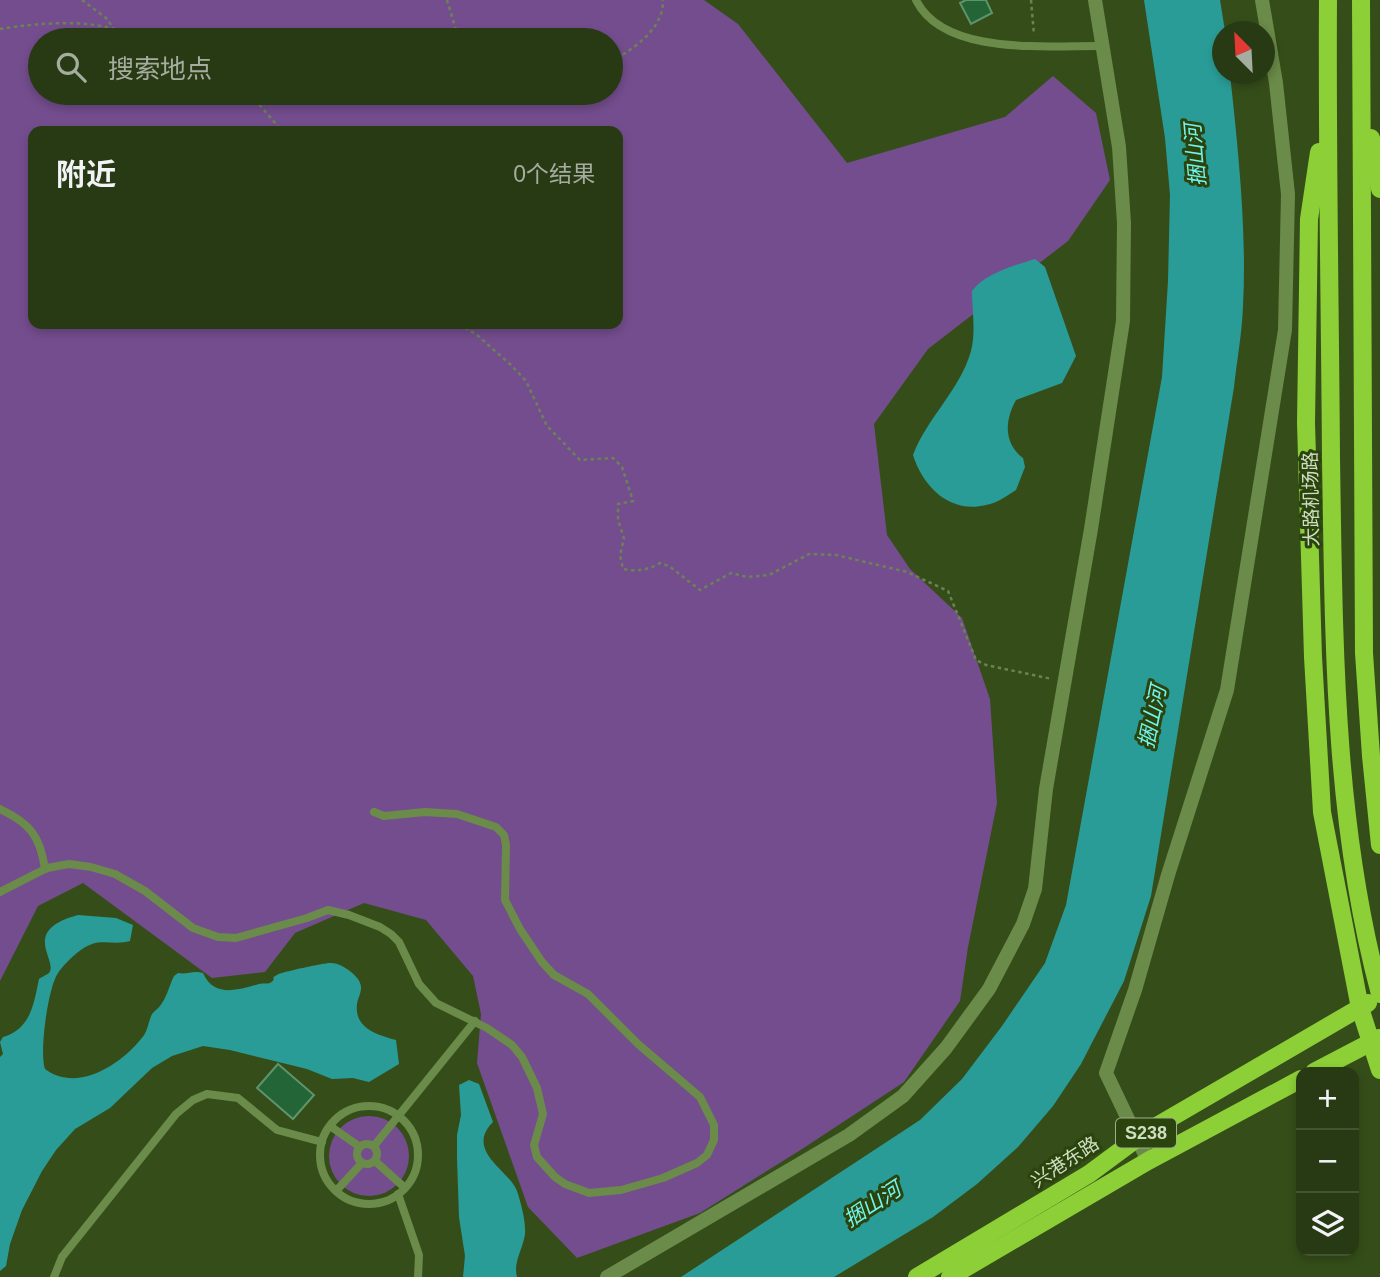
<!DOCTYPE html>
<html lang="zh">
<head>
<meta charset="utf-8">
<style>
	body { margin:0; font-family:Arial,"Noto Sans SC",sans-serif; background:#30411c; color:#f1f3f6 }
	.controls { position:absolute; right:21px; bottom:21px; display:grid; overflow:hidden; border-radius:14px; box-shadow:0 4px 10px #0003 }
	.controls button { width:63px; height:63px; display:grid; place-items:center; padding:0; border:0; border-bottom:2px solid #445433; background:#283a13; color:#f1f3f6; font:35px sans-serif }
	.compass { position:absolute; left:1212px; top:21px; width:63px; height:63px; border-radius:50%; background:#283a13; box-shadow:0 4px 10px #0003; rotate:336deg }
	.list { margin:0; padding:0; list-style:none }
	h2 { display:flex; justify-content:space-between; align-items:center; height:91px; margin:0; padding:0 28px; font-size:30px }
	h2 small { font-size:23px; font-weight:400; color:#a5ada0 }
	.icon { flex:none; width:38px; height:38px; fill:none; stroke:currentColor; stroke-width:2; stroke-linecap:round; stroke-linejoin:round }
	.map { position:relative; flex:none; width:1380px; height:1277px; overflow:hidden }
	.search { position:absolute; background:#283a13; box-shadow:0 4px 10px #0003; left:28px; top:28px; width:595px; height:77px; display:flex; align-items:center; gap:18px; box-sizing:border-box; padding:0 24px; border-radius:38px; color:#a5ada0; font-size:26px }
	.panel { position:absolute; background:#283a13; box-shadow:0 4px 10px #0003; left:28px; top:126px; width:595px; height:203px; border-radius:14px }
	.map>svg:first-child { display:block }
	.green { fill:#744d8e; fill-rule:evenodd }
	.water { fill:#2a9c97 }
	.building { fill:#246538; stroke:#5f946b; stroke-width:2 }
	.lines { fill:none; stroke-linecap:round; stroke-linejoin:round }
	.path { stroke:#6c8256; stroke-width:2.5; stroke-dasharray:3.5 3.5; stroke-linecap:butt }
	.service { stroke:#6a8b49; stroke-width:8 }
	.minor { stroke:#6a8b49; stroke-width:14 }
	.primary { stroke:#8ccf37; stroke-width:18 }
	.labels { text-anchor:middle; dominant-baseline:central; stroke-width:6; stroke-linejoin:round; paint-order:stroke }
	.shield { fill:#2b430c; stroke:#9db08b; stroke-width:2 }
	.shield-label { font-size:18px; font-weight:bold; fill:#cedec1 }
	.street-label { font-size:19px; fill:#cedec1; stroke:#2b430c }
	.water-label { font-size:21px; font-style:italic; fill:#72f5ee; stroke:#2b430c }
</style>
</head>
<body>
<div class="map">
<svg width="1380" height="1277" viewBox="0 0 1380 1277">
	<rect width="100%" height="100%" fill="#354e19"/>
	<g class="green">
		<path d="M0,0H704L738,24L847,163L1005,117L1053,76L1096,113L1110,180L1068,241L928,349L874,424L887,535L910,569L962,618L990,699L997,803L968,947L960,1001L904,1082L802,1149L700,1213L577,1258L528,1207L477,1063L481,1014L473,976L426,920L364,903L295,933L265,972L212,978L83,883L38,906L0,981ZM40,40H611V93H40ZM33,131H618V324H33Z"/>
		<circle cx="369" cy="1156" r="40"/>
	</g>
	<g class="water">
		<path d="M1144,0H1220L1225,31L1222,32V74H1230C1238,148 1247,232 1243,306C1242,333 1237,360 1234,387L1151,896L1124,981L1081,1064L1053,1106L1018,1147L977,1184L933,1217L834,1277H681L920,1120L962,1079L1002,1026L1045,963L1066,905L1162,377L1168,281L1170,195L1165,138Z"/>
		<path d="M1035,259L1045,267L1076,356L1062,383L1016,400C1005,420 1003,443 1023,458L1025,467L1016,490C1007,496 997,503 986,505C950,514 923,487 913,455C927,418 960,390 971,351C976,331 972,311 972,291C986,273 1013,266 1035,259Z"/>
		<path d="M78,915L116,918L133,925L130,941C117,945 104,940 92,944C80,948 65,963 58,973C48,987 39,1053 45,1069C77,1093 120,1065 141,1039C148,1032 148,1022 152,1014C154,1011 158,1009 160,1006C167,997 169,986 174,976L178,973C187,975 193,970 203,973C214,998 238,990 259,984C263,983 267,984 270,983C278,978 269,979 277,975C281,972 324,963 330,963C341,962 362,977 361,988C361,993 358,998 357,1004C354,1028 377,1035 396,1040L399,1064L369,1082L353,1078L332,1079L307,1069L230,1050L203,1046L172,1056L152,1068L110,1108L75,1129L56,1150L42,1171L22,1210L10,1244L6,1266L0,1271V1057L3,1054L0,1042L3,1037C31,1029 34,1003 39,979C40,978 48,974 49,973C59,960 19,931 78,915Z"/>
		<path d="M469,1080L479,1084L493,1122C464,1151 510,1171 517,1191C521,1203 526,1222 525,1234C523,1249 513,1262 517,1277H463L465,1256L459,1217L457,1158V1135L461,1115L459,1085Z"/>
	</g>
	<g class="building">
		<path d="M966,0H986L992,13L971,24L960,3Z"/>
		<path d="M278,1064L314,1095L293,1119L257,1088Z"/>
	</g>
	<g class="lines">
		<g class="path">
			<path d="M82,0L106,18L114,29"/>
			<path d="M447,0L459,40"/>
			<path d="M1031,0L1034,35"/>
			<path d="M0,29C37,23 106,16 137,40"/>
			<path d="M611,62C633,49 664,29 663,0"/>
			<path d="M242,93L258,103L282,131"/>
			<path d="M459,324L477,335L511,365L526,381L547,426L580,460L613,458L622,467L633,501L618,504V520L624,538L620,555L623,569C636,572 648,570 660,563L669,566L700,590L731,573L747,577L769,575L809,554L836,555L907,572L948,591L976,660L986,665L1052,679"/>
		</g>
		<g class="service">
			<path d="M916,0C944,57 1049,45 1104,46"/>
			<path d="M0,809C30,823 40,836 45,869"/>
			<path d="M0,892L47,868L69,864L91,867L115,874L145,891L193,928L218,937L236,938L307,918L328,910L349,915L380,927L391,934L399,942L419,984L436,1003L487,1028L512,1045L522,1057L537,1088L543,1114L534,1145L537,1157L555,1177L565,1184L589,1193L621,1190L663,1178L697,1163L707,1155L714,1140V1125L700,1097L638,1044L588,994L554,975L542,962L520,929L505,900L506,845L504,835L496,827L457,814L425,812L384,816L374,812"/>
			<circle cx="369" cy="1155" r="49"/>
			<path d="M330,1126L360,1147"/>
			<circle cx="367" cy="1154" r="10"/>
			<path d="M374,1146L475,1021"/>
			<path d="M375,1161L405,1188"/>
			<path d="M336,1191L362,1163"/>
			<path d="M398,1194L419,1255L418,1277"/>
			<path d="M54,1277L62,1257L176,1114L193,1100L207,1094L238,1098L277,1130L322,1142"/>
		</g>
		<g class="minor">
			<path d="M1148,1161L1106,1073L1135,990L1168,875L1227,690L1285,330L1288,194L1276,83L1262,0"/>
			<path d="M607,1277L849,1135L903,1096L946,1048L989,989L1023,924L1035,889L1046,789L1091,529L1123,321L1124,223L1119,147L1095,0"/>
		</g>
		<g class="primary">
			<path d="M1328,0C1327,153 1330,306 1331,459C1334,638 1333,819 1380,994"/>
			<path d="M1361,0L1364,653L1371,756L1380,845"/>
			<path d="M1371,138L1380,189"/>
			<path d="M1319,152L1309,219L1306,423L1313,657L1322,812L1360,1008L1380,1070"/>
			<path d="M1314,1072L1379,1038"/>
			<path d="M917,1277L1089,1174L1143,1134L1368,1003"/>
			<path d="M950,1277L1148,1161L1301,1079"/>
		</g>
	</g>
	<g class="labels">
		<rect class="shield" x="1116" y="1118.5" width="60" height="29" rx="5"/>
		<g class="shield-label">
			<text x="1146" y="1133">S238</text>
		</g>
		<g class="street-label">
			<text transform="translate(1311 499) rotate(-91)">大路机场路</text>
			<text transform="translate(1065 1162) rotate(-33)">兴港东路</text>
		</g>
		<g class="water-label">
			<text transform="translate(1195 155) rotate(-95)">捆山河</text>
			<text transform="translate(1152 717) rotate(-78)">捆山河</text>
			<text transform="translate(872 1204) rotate(-33)">捆山河</text>
		</g>
	</g>
</svg>
<div class="controls">
<button>+</button>
<button>−</button>
<button><svg class="icon" aria-label="layers" viewBox="0 0 24 24"><path d="M12 4l9 5-9 5-9-5zM3 14l9 5 9-5"/></svg></button>
</div>
<svg class="compass" viewBox="-18 -18 36 36"><path d="M0-13l5 13h-10z" fill="#e53935"/><path d="M0 13l5-13h-10z" fill="#a5ada0"/></svg>
<div class="search"><svg class="icon" aria-label="search" viewBox="0 0 24 24"><circle cx="10" cy="10" r="6"/><path d="M15 15l6 6"/></svg>搜索地点</div>
<section class="panel">
<h2>附近<small>0个结果</small></h2>
<ul class="list">
</ul>
</section>
</div>
</body>
</html>
